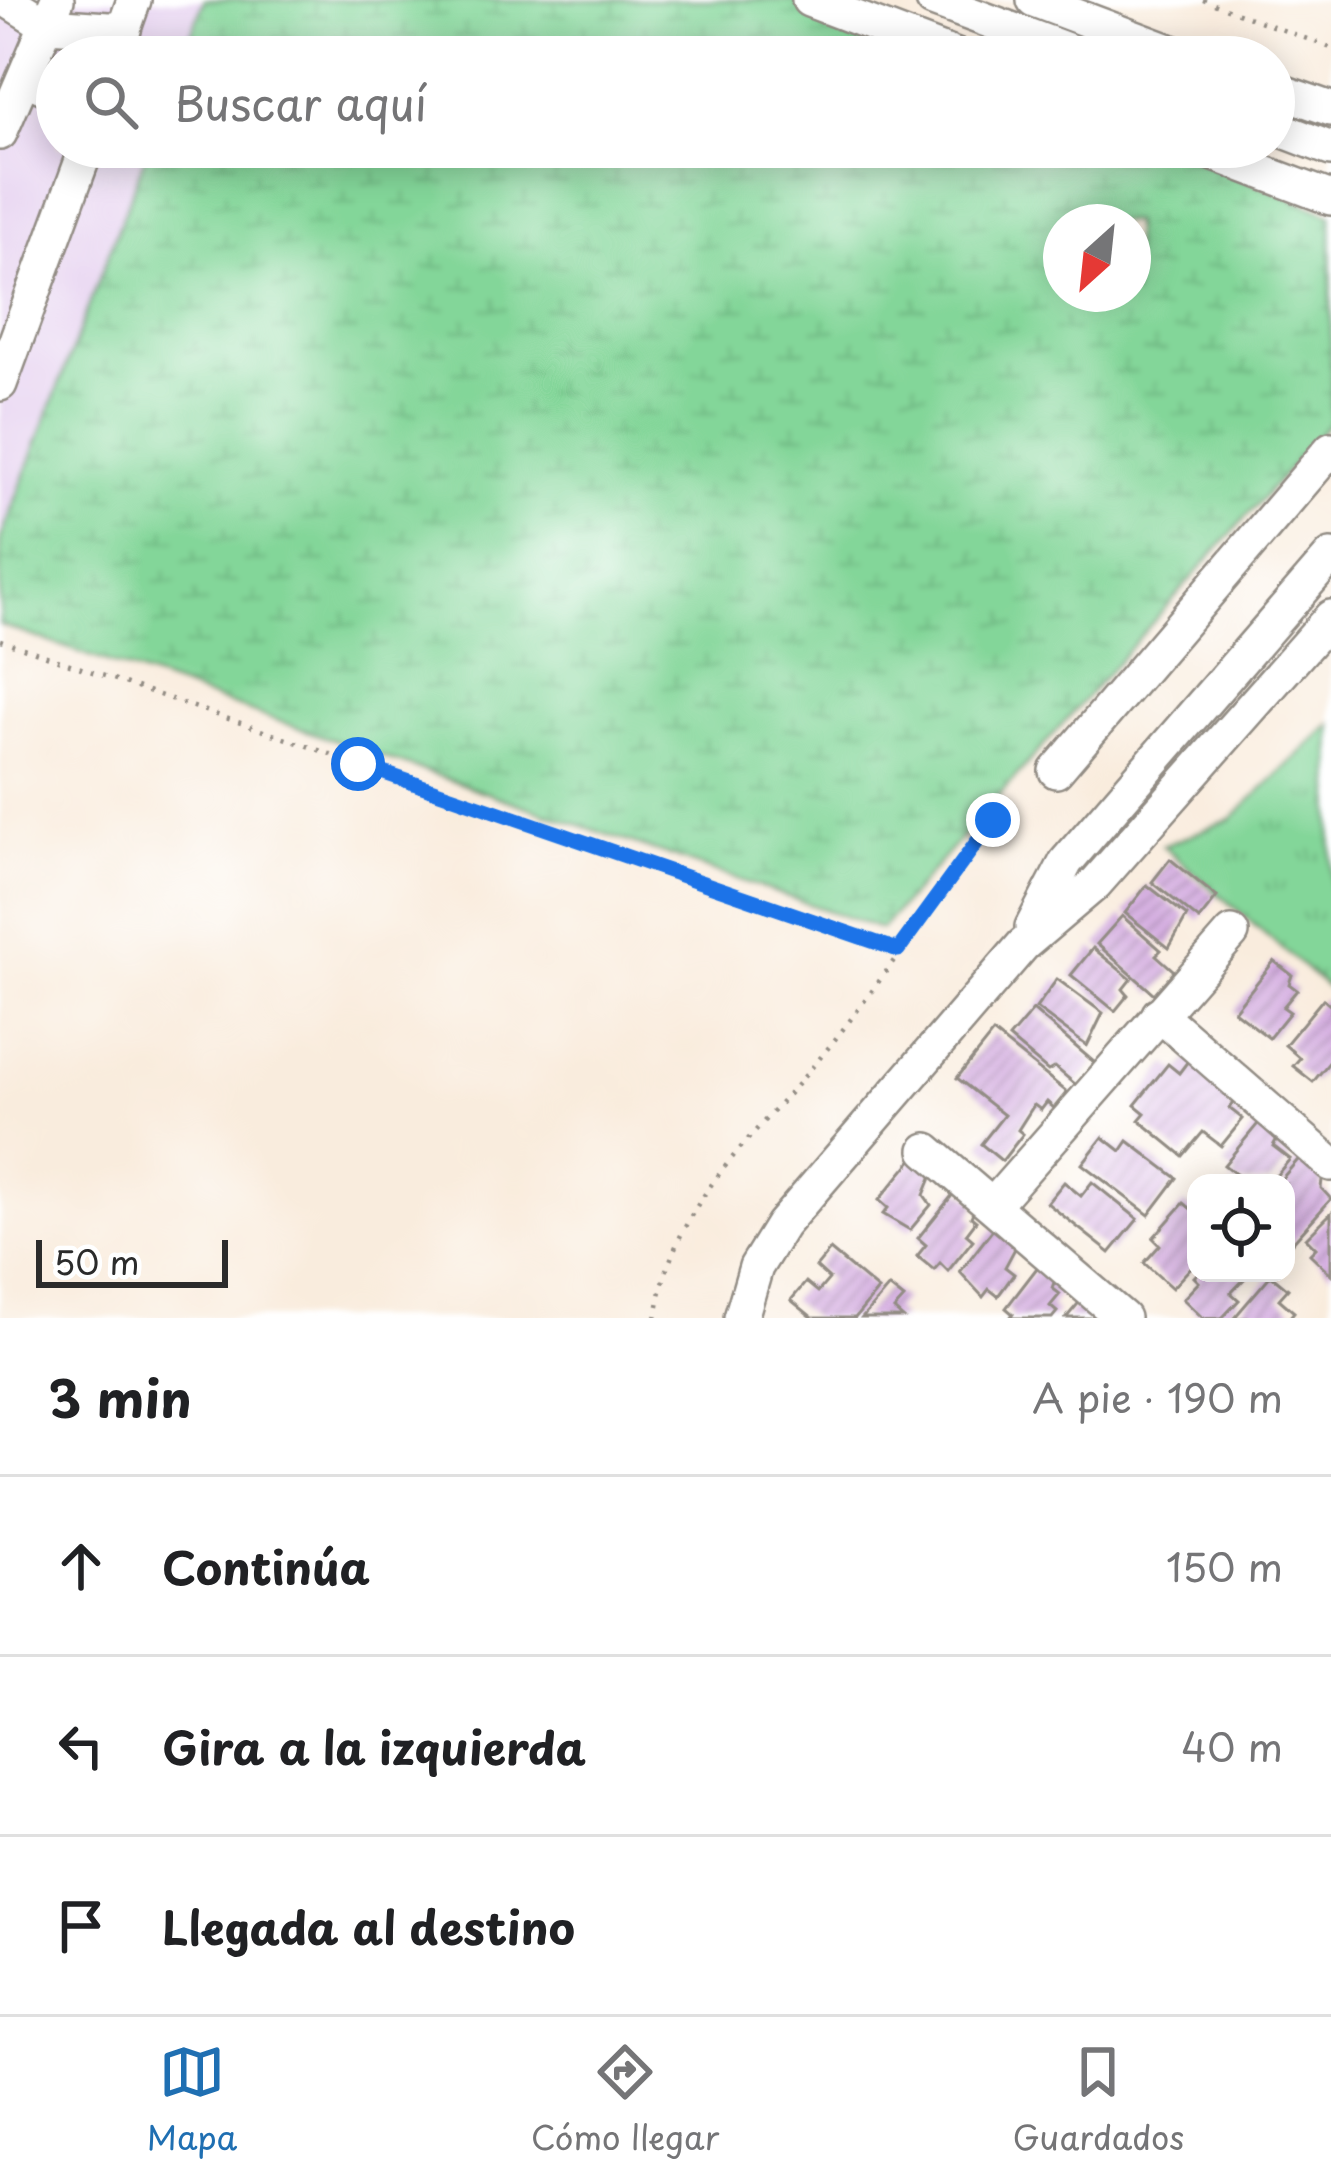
<!DOCTYPE html>
<html lang="es">
<head>
<meta charset="utf-8">
<style>
	body { margin:0; font-family:"Playpen Sans",sans-serif; background:#f6f6f6; color:#202124 }
	.controls { position:absolute; right:36px; bottom:36px; display:grid; overflow:hidden; border-radius:24px; box-shadow:0 6px 30px #0003 }
	.controls button { width:108px; height:108px; display:grid; place-items:center; padding:0; border:0; border-bottom:3px solid #e0e0e0; background:#fff; color:#202124; font:60px sans-serif }
	.compass { position:absolute; left:1043px; top:204px; width:108px; height:108px; border-radius:50%; background:#fff; box-shadow:0 6px 30px #0003; rotate:207deg }
	.scale { position:absolute; left:36px; bottom:30px; width:192px; box-sizing:border-box; padding-left:12px; border:6px solid #2b2b2b; border-top:0; font-size:33px; line-height:42px; white-space:nowrap; color:#2b2b2b; -webkit-text-stroke:9px #fff; paint-order:stroke }
	.stop { position:absolute; width:36px; height:36px; margin:-27px; border:9px solid #1a73e8; border-radius:50%; background:#fff }
	.stop.end { background:#1a73e8; border-color:#fff; box-shadow:0 3px 12px #0008 }
	.list { margin:0; padding:0; list-style:none }
	h2 { display:flex; justify-content:space-between; align-items:center; height:156px; margin:0; padding:0 48px; font-size:51px }
	h2 small { font-size:39px; font-weight:400; color:#757577 }
	.list li { display:grid; grid-template-columns:78px 1fr auto; gap:36px; align-items:center; box-sizing:border-box; height:180px; padding:0 48px; border-top:3px solid #e0e0e0 }
	.list b { display:block; font-size:45px; white-space:nowrap }
	.list em { font-size:39px; font-style:normal; color:#757577 }
	.icon { flex:none; width:66px; height:66px; fill:none; stroke:currentColor; stroke-width:2; stroke-linecap:round; stroke-linejoin:round }
	.map { position:relative; flex:none; width:1331px; height:1318px; overflow:hidden }
	.search { position:absolute; background:#fff; box-shadow:0 6px 30px #0003; left:36px; right:36px; top:36px; height:132px; display:flex; align-items:center; gap:30px; box-sizing:border-box; padding:0 42px; border-radius:66px; color:#757577; font-size:45px }
	.sheet { height:696px; background:#fff }
	nav { display:flex; justify-content:space-around; align-items:center; box-sizing:border-box; height:168px; border-top:3px solid #e0e0e0; background:#fff; font-size:33px; color:#757577 }
	nav a { display:grid; justify-items:center; gap:6px }
	nav .on { color:#1f6fb2 }
	.map>svg:first-child { display:block }
	.built { fill:#e6d2f0 }
	.grass { fill:url(#grass-tufts); stroke:#578062; stroke-width:3 }
	.wetland { fill:url(#wetland-marsh); stroke:#578062; stroke-width:3; fill-rule:evenodd }
	.building { fill:url(#building-hatch) }
	.lines { fill:none; stroke-linecap:round; stroke-linejoin:round }
	.minor-casing { stroke:#928c84; stroke-width:38 }
	.path { stroke:#928c84; stroke-width:4.5; stroke-dasharray:3 9; stroke-linecap:butt }
	.minor { stroke:#fff; stroke-width:33 }
	.route { stroke:#1a73e8; stroke-width:15 }
</style>
</head>
<body>
<div class="map">
<svg width="1331" height="1318" viewBox="0 0 1331 1318">
	<defs>
		<pattern id="grass-tufts" width="24" height="20" patternUnits="userSpaceOnUse" patternTransform="scale(3)"><rect width="24" height="20" fill="#83d699"/><path d="M3 7l-1-3M5 7V3M7 7l1-3M15 17l-1-3M17 17v-4M19 17l1-3" fill="none" stroke="#71b884"/></pattern>
		<pattern id="wetland-marsh" width="20" height="14" patternUnits="userSpaceOnUse" patternTransform="scale(3)"><rect width="20" height="14" fill="#83d699"/><path d="M1 5h8M5 5V1M11 12h8M15 12V8" fill="none" stroke="#71b884"/></pattern>
		<pattern id="building-hatch" width="6" height="6" patternUnits="userSpaceOnUse" patternTransform="scale(3)"><rect width="6" height="6" fill="#d1a7de"/><path d="M-1 1l2-2M0 6l6-6M5 7l2-2" fill="none" stroke="#aa88b4"/></pattern>
	</defs>
	<rect width="100%" height="100%" fill="#fff"/>
	<filter id="ink" filterUnits="userSpaceOnUse"><feTurbulence type="fractalNoise" baseFrequency=".00833" numOctaves="2"/><feDisplacementMap in="SourceGraphic" scale="24" xChannelSelector="R" yChannelSelector="G"/><feConvolveMatrix kernelMatrix="1 2 1 2 8 2 1 2 1" color-interpolation-filters="sRGB"/></filter>
	<filter id="wash" filterUnits="userSpaceOnUse"><feTurbulence type="fractalNoise" baseFrequency=".004" numOctaves="4" result="noise"/><feDisplacementMap in="SourceGraphic" scale="48" xChannelSelector="R" yChannelSelector="G"/><feGaussianBlur stdDeviation="2.7" result="paint"/><feColorMatrix in="noise" values="0 0 0 0 0 0 0 0 0 0 0 0 0 0 0 0 0 1.4 0 .05"/><feComposite in="paint" operator="in"/></filter>
	<g filter="url(#wash)">
		<rect width="100%" height="100%" fill="#f9ecdd"/>
		<path class="built" d="M0,0H204L183,57H57V147H149L0,541Z"/>
		<path class="grass" d="M1331,724V991L1163,846L1231,819Z"/>
		<g class="wetland">
			<path d="M204,0H794L937,57H183Z"/>
			<path d="M149,147H1164L1331,214V421L881,929L0,625V541ZM1061,222H1133V294H1061Z"/>
		</g>
		<g id="blocks">
			<g class="building">
				<path d="M1170,859L1217,897L1199,920L1152,882Z"/>
				<path d="M1147,885L1187,916L1169,948L1125,913Z"/>
				<path d="M1122,916L1161,950L1156,955L1174,971L1154,994L1097,944Z"/>
				<path d="M1093,948L1131,979L1123,989L1128,995L1115,1011L1071,975Z"/>
				<path d="M1274,961L1292,975L1289,984L1297,990L1283,1007L1290,1012L1269,1038L1234,1011Z"/>
				<path d="M1057,979L1103,1013L1087,1046L1036,1008Z"/>
				<path d="M1323,999L1331,1006V1060L1313,1082L1293,1066L1300,1058L1285,1045Z"/>
				<path d="M1033,1010L1095,1063L1076,1085L1055,1067L1048,1071L1009,1038Z"/>
				<path d="M993,1033L1067,1092L1054,1108L1047,1102L1041,1110L1034,1105L1018,1130L1023,1134L1002,1161L981,1144L1004,1115L957,1078Z"/>
				<path d="M1191,1057L1239,1096L1229,1108L1243,1119L1221,1146L1203,1132L1183,1156L1139,1120L1145,1113L1135,1105L1168,1064L1179,1073Z"/>
				<path d="M1261,1120L1279,1135L1273,1146L1290,1159L1270,1183H1230L1237,1175L1224,1165Z"/>
				<path d="M1103,1137L1121,1151L1128,1141L1177,1178L1149,1215L1082,1164Z"/>
				<path d="M1303,1154L1323,1172L1321,1188L1331,1199L1291,1244L1286,1239V1183H1278Z"/>
				<path d="M914,1158L933,1173L924,1195L931,1205L910,1230L883,1214L888,1208L879,1200Z"/>
				<path d="M1064,1182L1081,1196L1092,1182L1138,1219L1110,1253L1047,1203Z"/>
				<path d="M958,1188L977,1203L971,1217L976,1221L966,1234L973,1240L948,1271L940,1263L934,1270L917,1256L926,1245L918,1238Z"/>
				<path d="M1184,1203L1196,1213V1262L1172,1288L1144,1263L1160,1245L1153,1238Z"/>
				<path d="M1331,1213V1274L1310,1254L1316,1248L1306,1238Z"/>
				<path d="M997,1224L1019,1241L1005,1267L1014,1274L998,1296L989,1289L983,1297L960,1272Z"/>
				<path d="M830,1250L878,1290L855,1318H813L791,1300L806,1282L818,1292L829,1279L816,1267Z"/>
				<path d="M1040,1264L1056,1277L1052,1288L1060,1294L1050,1306L1057,1312L1052,1318H1010L1013,1314L1006,1308Z"/>
				<path d="M1198,1273H1250L1231,1293L1239,1300L1222,1318H1203L1183,1299L1199,1282L1194,1277Z"/>
				<path d="M1271,1275L1288,1289L1279,1299L1294,1312L1289,1318H1234Z"/>
				<path d="M889,1287L904,1299L894,1310L903,1318H862Z"/>
				<path d="M1082,1299L1100,1314L1097,1318H1066Z"/>
			</g>
		</g>
	</g>
	<g filter="url(#ink)">
		<use href="#blocks" fill-opacity="0" stroke="#928c84" stroke-width="3"/>
		<g class="lines">
			<defs>
				<g id="minor">
					<path d="M7,0L47,25L124,30"/>
					<path d="M809,0L959,57"/>
					<path d="M933,0L1086,57"/>
					<path d="M1034,0L1185,57"/>
					<path d="M114,57L134,0"/>
					<path d="M27,79L57,93"/>
					<path d="M1274,89L1331,109"/>
					<path d="M1274,127L1331,149"/>
					<path d="M0,133L57,0"/>
					<path d="M1196,147L1331,198"/>
					<path d="M0,384L87,147"/>
					<path d="M1056,771L1331,449"/>
					<path d="M1032,927L1066,862L1331,556"/>
					<path d="M1159,1014L1331,1164"/>
					<path d="M927,1150L1123,1318"/>
					<path d="M993,1205L1232,933"/>
					<path d="M741,1318L756,1267L782,1225L1023,945L1095,884L1331,617"/>
				</g>
			</defs>
			<use href="#minor" class="minor-casing"/>
			<g class="path">
				<path d="M1203,0L1331,48"/>
				<path d="M0,640L898,950"/>
				<path d="M656,1318C672,1202 750,1142 820,1058C882,983 935,899 993,820"/>
			</g>
			<use href="#minor" class="minor"/>
		</g>
	</g>
	<g class="lines" filter="url(#ink)">
		<path class="route" d="M358,764L898,950L993,820"/>
	</g>
</svg>
<div class="controls">
<button><svg class="icon" aria-label="locate" viewBox="0 0 24 24"><circle cx="12" cy="12" r="6"/><path d="M12 2v4M12 18v4M2 12h4M18 12h4"/></svg></button>
</div>
<svg class="compass" viewBox="-18 -18 36 36"><path d="M0-13l5 13h-10z" fill="#e53935"/><path d="M0 13l5-13h-10z" fill="#757577"/></svg>
<div class="scale">50 m</div>
<div class="stop" style="left:358px;top:764px"></div>
<div class="stop end" style="left:993px;top:820px"></div>
<div class="search"><svg class="icon" aria-label="search" viewBox="0 0 24 24"><circle cx="10" cy="10" r="6"/><path d="M15 15l6 6"/></svg>Buscar aquí</div>
</div>
<section class="sheet">
<h2>3 min<small>A pie · 190 m</small></h2>
<ul class="list">
<li><svg class="icon" aria-label="ahead" viewBox="0 0 24 24"><path d="M12 20V5M6 11l6-6 6 6"/></svg><div><b>Continúa</b></div><em>150 m</em></li>
<li><svg class="icon" aria-label="left" viewBox="0 0 24 24"><path d="M17 20v-9H6M10 6l-5 5 5 5"/></svg><div><b>Gira a la izquierda</b></div><em>40 m</em></li>
<li><svg class="icon" aria-label="arrive" viewBox="0 0 24 24"><path d="M6 21V4h12l-3 4 3 4H6"/></svg><div><b>Llegada al destino</b></div></li>
</ul>
</section>
<nav>
<a class="on"><svg class="icon" aria-label="map" viewBox="0 0 24 24"><path d="M3 6l6-2 6 2 6-2v14l-6 2-6-2-6 2zM9 4v14M15 6v14"/></svg>Mapa</a>
<a><svg class="icon" aria-label="directions" viewBox="0 0 24 24"><path d="M12 3l9 9-9 9-9-9zM9 14v-3h6M13 9l2 2-2 2"/></svg>Cómo llegar</a>
<a><svg class="icon" aria-label="saved" viewBox="0 0 24 24"><path d="M7 4h10v16l-5-4-5 4z"/></svg>Guardados</a>
</nav>
</body>
</html>
